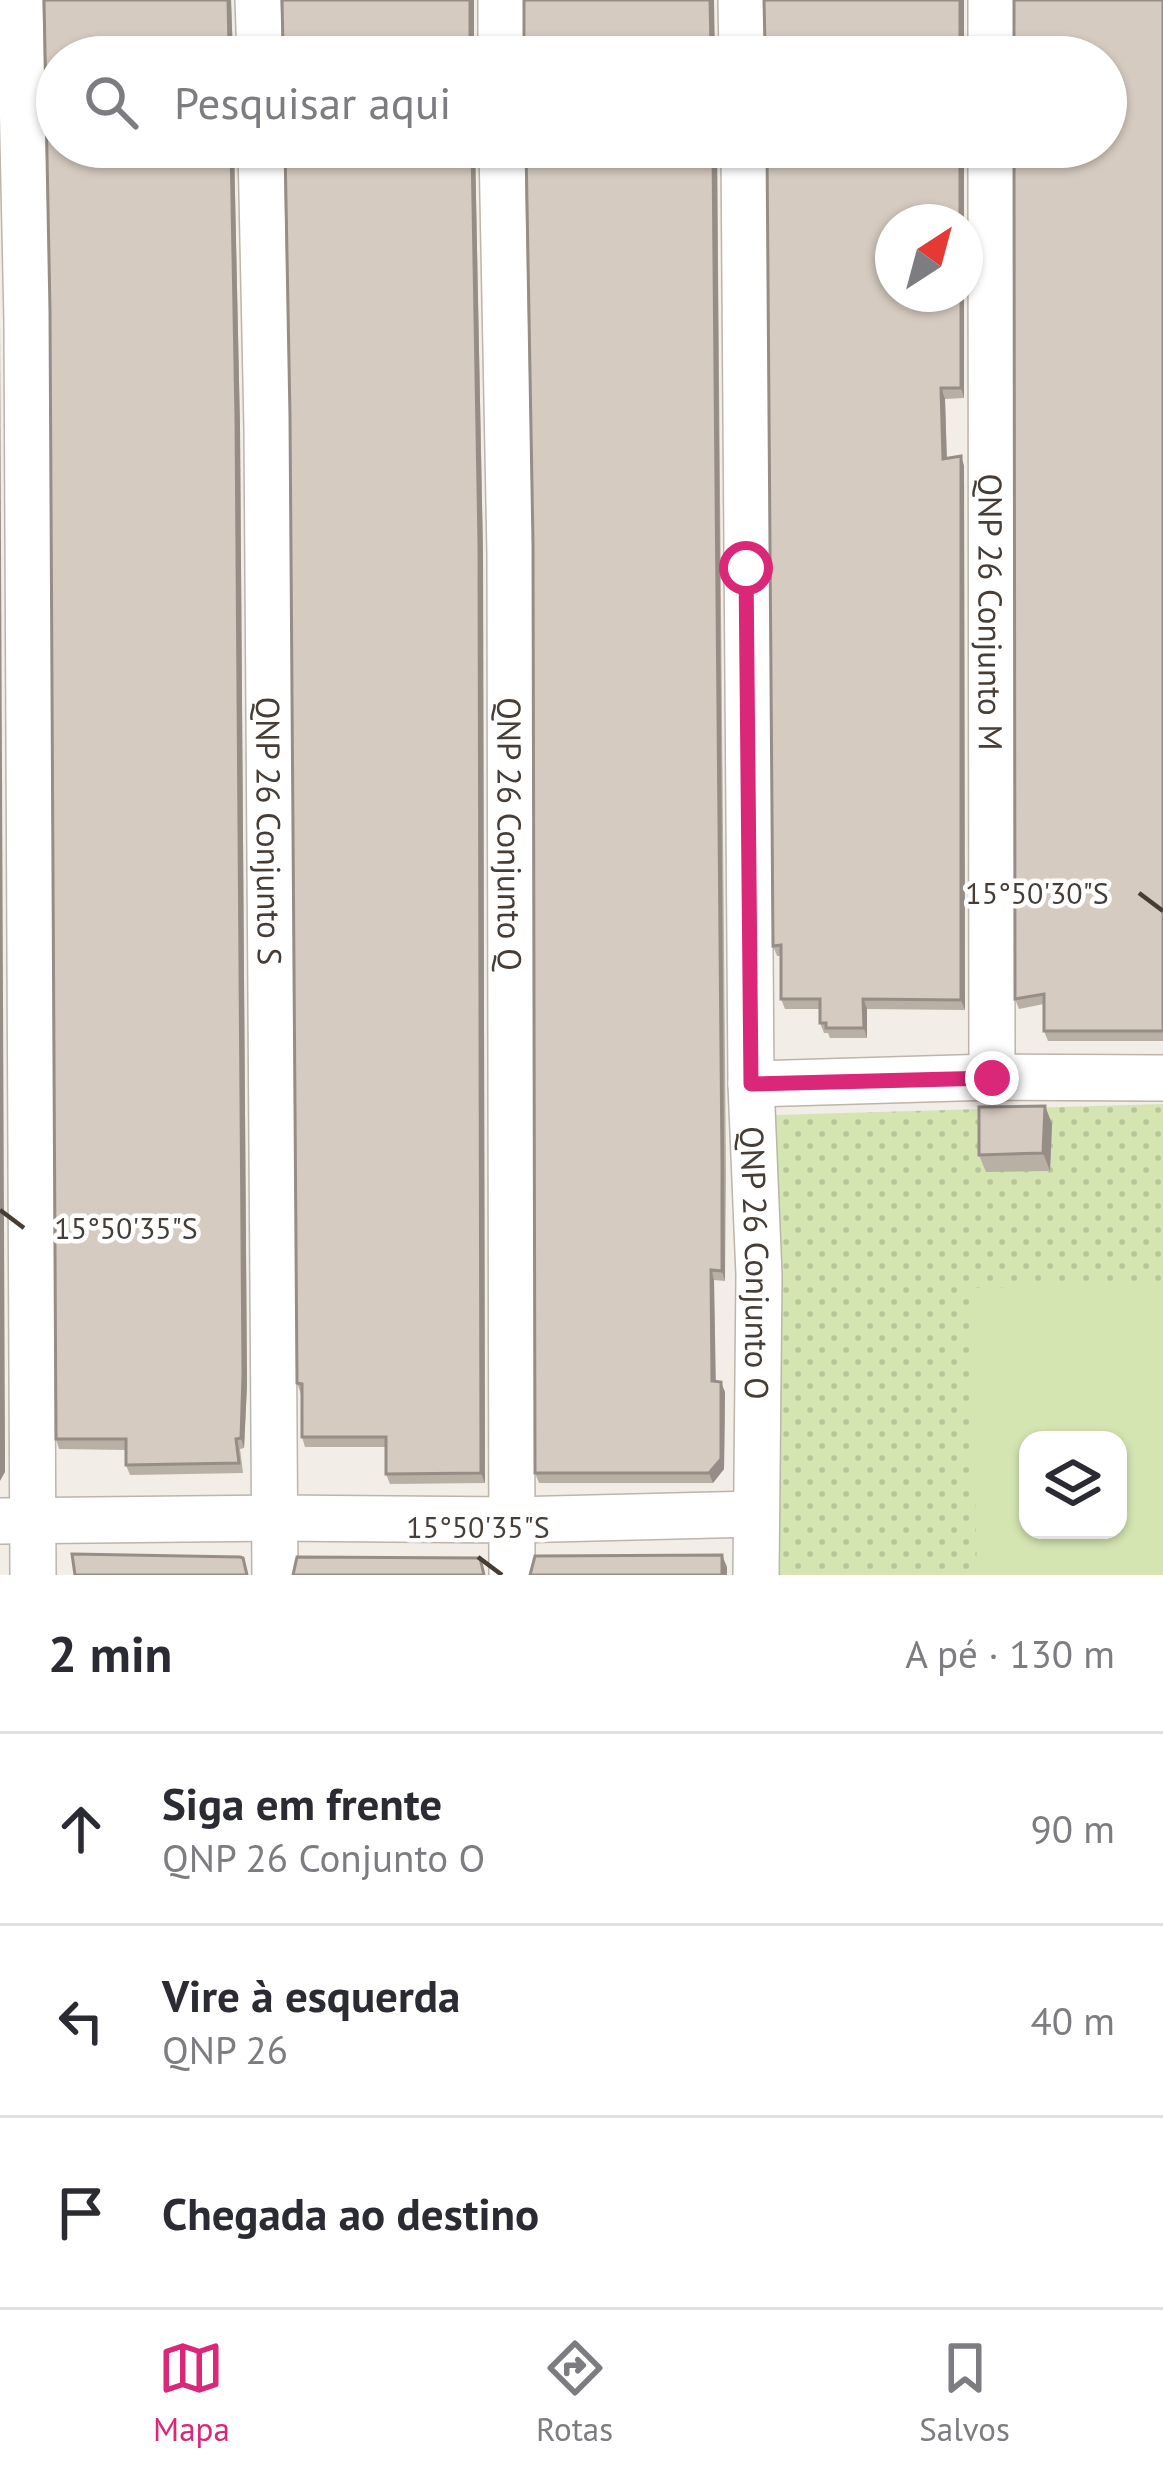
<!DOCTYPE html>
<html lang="pt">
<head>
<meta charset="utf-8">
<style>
	body { margin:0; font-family:"PT Sans",sans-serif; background:#f2f2f3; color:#2b2b33 }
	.controls { position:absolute; right:36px; bottom:36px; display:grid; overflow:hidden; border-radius:24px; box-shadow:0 3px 9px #0004 }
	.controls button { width:108px; height:108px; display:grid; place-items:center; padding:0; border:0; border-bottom:3px solid #e1e1e2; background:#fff; color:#2b2b33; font:60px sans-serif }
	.compass { position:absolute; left:875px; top:204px; width:108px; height:108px; border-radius:50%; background:#fff; box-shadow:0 3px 9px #0004; rotate:36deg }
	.stop { position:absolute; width:36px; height:36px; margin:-27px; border:9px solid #db2777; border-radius:50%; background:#fff }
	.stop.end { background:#db2777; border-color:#fff; box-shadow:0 3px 12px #0008 }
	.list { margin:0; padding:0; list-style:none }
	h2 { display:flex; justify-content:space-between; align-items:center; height:156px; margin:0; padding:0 48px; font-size:51px }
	h2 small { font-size:39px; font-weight:400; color:#7c7c81 }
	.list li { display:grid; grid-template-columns:78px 1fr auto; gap:36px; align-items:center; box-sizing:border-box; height:192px; padding:0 48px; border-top:3px solid #e1e1e2 }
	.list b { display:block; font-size:45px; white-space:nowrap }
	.list p { margin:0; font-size:39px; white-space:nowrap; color:#7c7c81 }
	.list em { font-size:39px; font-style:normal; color:#7c7c81 }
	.icon { flex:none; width:66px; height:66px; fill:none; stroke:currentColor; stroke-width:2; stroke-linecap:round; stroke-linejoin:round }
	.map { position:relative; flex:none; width:1163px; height:1575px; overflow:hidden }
	.search { position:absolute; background:#fff; box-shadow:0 3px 9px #0004; left:36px; right:36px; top:36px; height:132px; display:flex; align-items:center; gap:30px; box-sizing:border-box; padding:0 42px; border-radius:66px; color:#7c7c81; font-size:45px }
	.sheet { height:732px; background:#fff }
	nav { display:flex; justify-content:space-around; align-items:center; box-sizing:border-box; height:168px; border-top:3px solid #e1e1e2; background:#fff; font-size:33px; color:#7c7c81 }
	nav a { display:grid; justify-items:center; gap:6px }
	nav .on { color:#db2777 }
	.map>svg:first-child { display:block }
	.park { fill:url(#park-dots); fill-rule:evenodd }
	.pitch { fill:#d4e5b2; fill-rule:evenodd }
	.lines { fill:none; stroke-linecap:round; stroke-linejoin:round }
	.minor-casing { stroke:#bdb4aa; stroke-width:48 }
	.minor { stroke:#fff; stroke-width:45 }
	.wall { fill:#b8afa5 }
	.shaded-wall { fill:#968e86 }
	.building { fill:#d6cbc0; stroke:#968e86; stroke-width:3 }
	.route { stroke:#db2777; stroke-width:15 }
	.ticks { fill:none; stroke:#453d36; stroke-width:4.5 }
	.labels { text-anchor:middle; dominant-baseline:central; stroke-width:9; stroke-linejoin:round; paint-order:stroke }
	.street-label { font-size:33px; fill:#453d36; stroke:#fff }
	.ticks-label { font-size:30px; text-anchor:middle; fill:#453d36; stroke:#fff; stroke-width:9; stroke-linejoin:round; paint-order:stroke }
</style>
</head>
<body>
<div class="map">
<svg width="1163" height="1575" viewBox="0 0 1163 1575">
	<defs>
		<pattern id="park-dots" width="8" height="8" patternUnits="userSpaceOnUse" patternTransform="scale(3)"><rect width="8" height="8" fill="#d4e5b2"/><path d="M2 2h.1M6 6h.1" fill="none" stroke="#b7c59a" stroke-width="1.8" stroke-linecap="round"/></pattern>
	</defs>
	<rect width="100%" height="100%" fill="#f2ede7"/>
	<path class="park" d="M1163,1104V1575H779L775,1115ZM1028,1440H1118V1530H1028Z"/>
	<path class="pitch" d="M1163,1285V1575H977L971,1288ZM1028,1440H1118V1530H1028Z"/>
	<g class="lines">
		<defs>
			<g id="minor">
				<path d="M20,0L27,322L33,1575"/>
				<path d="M258,0L260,57"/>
				<path d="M501,0V57"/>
				<path d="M741,0L742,57"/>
				<path d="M991,0V57"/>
				<path id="s1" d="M261,147L267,428L275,1575"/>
				<path id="s2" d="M502,147L510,554L512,1575"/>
				<path id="s3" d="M744,147L751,1084L759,1275L756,1575"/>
				<path id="s4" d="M991,147L992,1077"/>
				<path d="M751,1084L992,1077L1163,1078"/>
				<path d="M0,1521L275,1518L512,1520L755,1514"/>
			</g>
		</defs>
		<use href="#minor" class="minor-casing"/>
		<use href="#minor" class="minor"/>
	</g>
	<g class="wall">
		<path d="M44,0H231L233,57H57L234,147L240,428L247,1385L244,1448L240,1449L243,1473L130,1475L126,1465V1450L59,1449L56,1439L50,311Z"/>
		<path d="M1163,0V1041H1048L1044,1031V1004L1019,1009L1015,999Z"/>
		<path d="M475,147L483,554L485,1483L390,1484L386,1474V1447H305L302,1437L301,1394L297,1383L290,417Z"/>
		<path d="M526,147H717L726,1173L725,1281L714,1280L715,1381L725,1392L724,1469L713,1483H539L535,1473L533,543Z"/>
		<path d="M964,294V398L945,399L947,459L961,456L964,466L965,1010L867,1009V1038H830L828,1033H824L820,1023V1009H785L781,999V956H777L773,946Z"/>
		<path d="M1045,1106L1052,1124L1050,1171L986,1172L979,1155Z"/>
	</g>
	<g class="shaded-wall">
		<path d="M228,0H231L233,57L229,48Z"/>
		<path d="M470,0H474V57L470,47Z"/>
		<path d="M710,0H714L715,57L711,47Z"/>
		<path d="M960,0H964V57L960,47Z"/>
		<path d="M231,147H234L240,428L247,1385L244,1448L241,1438Z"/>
		<path d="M472,147H475L483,554L485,1483L481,1473Z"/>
		<path d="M713,147H717L725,1281L722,1271Z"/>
		<rect x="960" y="147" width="4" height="75"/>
		<path d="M961,294H964V398L961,388Z"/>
		<path d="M0,322L5,1449V1472L0,1481Z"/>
		<path d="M941,388L945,399L947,469L943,459Z"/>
		<path d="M961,456L964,466L965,1010L961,1000Z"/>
		<path d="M863,999L867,1009V1038L864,1028Z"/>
		<path d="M1045,1106L1052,1124L1050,1171L1043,1153Z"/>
		<path d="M711,1270L714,1280L716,1391L712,1381Z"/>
		<path d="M721,1382L725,1392L724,1469L713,1483L709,1473Z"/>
		<path d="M722,1555L727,1567V1575H722Z"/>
	</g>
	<g class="building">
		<path d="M44,0H228L229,48L232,57H57V147H231L236,418L243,1375L241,1438L236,1439L239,1463L126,1465V1439H56L50,311Z"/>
		<path d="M282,0H470V47L473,57H280L283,47Z"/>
		<path d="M524,0H710L711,47L714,57H521L524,48Z"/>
		<path d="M764,0H960V47L963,57H762L765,46Z"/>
		<path d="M1014,0H1163V1031H1044V994L1015,999L1014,147H1106V57H1011L1014,48Z"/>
		<path d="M285,147H472L479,544L481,1473L386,1474V1437H302V1384L297,1383L290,417Z"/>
		<path d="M526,147H713L722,1163V1271L711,1270L712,1381L721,1382V1459L709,1473H535L533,543Z"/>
		<path d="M767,147H960V222H893V294H961V388H941L943,459L961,456V1000L863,999L864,1028H826V1023H820V999H781V945L773,946Z"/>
		<path d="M1045,1106L1043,1153L979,1155V1107Z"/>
		<path d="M0,1255L1,1437L0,1460Z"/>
		<path d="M72,1554L240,1557L243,1558L247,1575H75Z"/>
		<path d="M722,1555V1575H530L535,1556Z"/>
		<path d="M297,1557L480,1558L484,1575H293Z"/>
	</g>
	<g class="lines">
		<path class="route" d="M746,568L751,1084L992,1078"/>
	</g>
	<path class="ticks" d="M1139,893L1163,911M0,1210L24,1228M478,1557L502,1575"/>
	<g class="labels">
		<g class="street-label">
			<text stroke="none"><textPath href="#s4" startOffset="465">QNP 26 Conjunto M</textPath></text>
			<text stroke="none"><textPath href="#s1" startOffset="684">QNP 26 Conjunto S</textPath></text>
			<text stroke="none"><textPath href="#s2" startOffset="687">QNP 26 Conjunto Q</textPath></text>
			<text stroke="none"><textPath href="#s3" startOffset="1116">QNP 26 Conjunto O</textPath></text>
		</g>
	</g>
	<g class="ticks-label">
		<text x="1037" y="904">15°50'30"S</text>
		<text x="126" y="1239">15°50'35"S</text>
		<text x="478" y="1538">15°50'35"S</text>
	</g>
</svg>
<div class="controls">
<button><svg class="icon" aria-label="layers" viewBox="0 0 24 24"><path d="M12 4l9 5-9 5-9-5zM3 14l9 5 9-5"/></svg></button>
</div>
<svg class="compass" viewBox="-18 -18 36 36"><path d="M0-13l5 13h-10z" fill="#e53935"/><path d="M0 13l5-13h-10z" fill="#7c7c81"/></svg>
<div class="stop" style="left:746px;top:568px"></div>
<div class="stop end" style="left:992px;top:1078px"></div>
<div class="search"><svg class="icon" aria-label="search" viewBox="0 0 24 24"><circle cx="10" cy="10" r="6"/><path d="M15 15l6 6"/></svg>Pesquisar aqui</div>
</div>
<section class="sheet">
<h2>2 min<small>A pé · 130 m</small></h2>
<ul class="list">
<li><svg class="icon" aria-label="ahead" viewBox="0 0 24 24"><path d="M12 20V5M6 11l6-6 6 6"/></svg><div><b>Siga em frente</b><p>QNP 26 Conjunto O</p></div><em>90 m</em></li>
<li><svg class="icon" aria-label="left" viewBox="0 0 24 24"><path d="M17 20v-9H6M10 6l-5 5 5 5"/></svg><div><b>Vire à esquerda</b><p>QNP 26</p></div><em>40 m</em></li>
<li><svg class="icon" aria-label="arrive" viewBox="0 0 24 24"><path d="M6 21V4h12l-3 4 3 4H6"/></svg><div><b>Chegada ao destino</b></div></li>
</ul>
</section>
<nav>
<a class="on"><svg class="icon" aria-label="map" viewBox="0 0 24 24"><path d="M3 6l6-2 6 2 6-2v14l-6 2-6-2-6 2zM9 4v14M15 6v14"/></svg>Mapa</a>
<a><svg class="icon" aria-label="directions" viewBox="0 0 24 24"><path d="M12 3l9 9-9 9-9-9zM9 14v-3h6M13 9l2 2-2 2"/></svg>Rotas</a>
<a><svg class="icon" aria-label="saved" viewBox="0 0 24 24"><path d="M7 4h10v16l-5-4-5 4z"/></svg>Salvos</a>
</nav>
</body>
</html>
